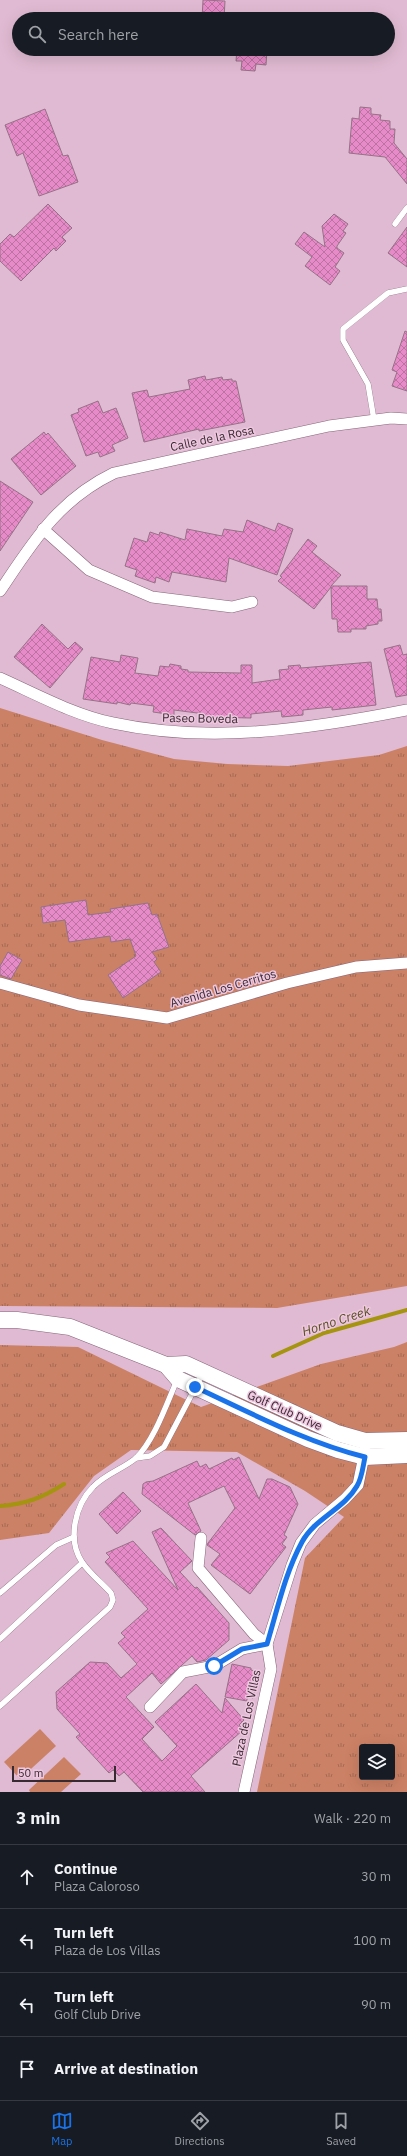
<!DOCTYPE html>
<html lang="en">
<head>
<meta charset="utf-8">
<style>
	body { margin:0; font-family:"IBM Plex Sans",sans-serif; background:#20242c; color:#f1f3f6 }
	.controls { position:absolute; right:12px; bottom:12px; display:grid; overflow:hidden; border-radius:4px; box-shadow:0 4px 16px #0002 }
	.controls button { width:36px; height:36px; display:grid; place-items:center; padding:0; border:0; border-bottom:1px solid #363941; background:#171b24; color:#f1f3f6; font:20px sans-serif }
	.scale { position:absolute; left:12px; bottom:10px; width:104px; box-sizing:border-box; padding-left:4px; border:2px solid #382a33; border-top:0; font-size:11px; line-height:14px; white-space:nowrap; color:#382a33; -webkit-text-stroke:3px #eec7df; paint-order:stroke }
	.stop { position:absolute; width:12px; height:12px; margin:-9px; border:3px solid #1a73e8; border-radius:50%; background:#fff }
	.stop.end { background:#1a73e8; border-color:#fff; box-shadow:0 1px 4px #0008 }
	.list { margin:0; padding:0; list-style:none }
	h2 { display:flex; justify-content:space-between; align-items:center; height:52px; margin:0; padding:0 16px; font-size:17px }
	h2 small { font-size:13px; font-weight:400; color:#9ea1a6 }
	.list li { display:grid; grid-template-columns:26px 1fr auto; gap:12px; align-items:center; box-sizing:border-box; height:64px; padding:0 16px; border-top:1px solid #363941 }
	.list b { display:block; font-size:15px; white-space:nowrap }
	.list p { margin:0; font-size:13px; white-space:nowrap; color:#9ea1a6 }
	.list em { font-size:13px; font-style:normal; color:#9ea1a6 }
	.icon { flex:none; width:22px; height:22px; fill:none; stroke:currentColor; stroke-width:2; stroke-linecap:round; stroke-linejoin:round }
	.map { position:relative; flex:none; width:407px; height:1792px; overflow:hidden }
	.search { position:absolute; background:#171b24; box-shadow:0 4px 16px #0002; left:12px; right:12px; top:12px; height:44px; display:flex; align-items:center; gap:10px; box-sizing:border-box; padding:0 14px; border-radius:22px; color:#9ea1a6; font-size:15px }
	.sheet { height:308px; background:#171b24 }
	nav { display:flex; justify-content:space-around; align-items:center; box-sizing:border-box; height:56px; border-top:1px solid #363941; background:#171b24; font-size:11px; color:#9ea1a6 }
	nav a { display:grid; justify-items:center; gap:2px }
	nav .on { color:#1a73e8 }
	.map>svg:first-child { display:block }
	.grass { fill:url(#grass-tufts); fill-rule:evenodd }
	.garden { fill:#cb8165 }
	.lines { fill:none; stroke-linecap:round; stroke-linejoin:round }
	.stream { stroke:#a5940f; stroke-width:4 }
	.building { fill:url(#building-cross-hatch); stroke:#947287 }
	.lane-casing { stroke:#866479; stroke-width:6 }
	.street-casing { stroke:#866479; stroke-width:12 }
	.secondary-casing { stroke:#866479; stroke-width:17 }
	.lane { stroke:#fff; stroke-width:5.5 }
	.street { stroke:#fff; stroke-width:11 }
	.secondary { stroke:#fff; stroke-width:16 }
	.route { stroke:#1a73e8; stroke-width:5 }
	.labels { text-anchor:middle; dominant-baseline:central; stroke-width:3; stroke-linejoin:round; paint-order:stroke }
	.street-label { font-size:12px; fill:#382a33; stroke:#eec7df }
	.water-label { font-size:13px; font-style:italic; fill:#564f20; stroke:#eec7df }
</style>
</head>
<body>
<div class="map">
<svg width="407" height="1792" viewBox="0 0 407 1792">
	<defs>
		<pattern id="grass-tufts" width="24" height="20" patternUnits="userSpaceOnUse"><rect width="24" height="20" fill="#cb8165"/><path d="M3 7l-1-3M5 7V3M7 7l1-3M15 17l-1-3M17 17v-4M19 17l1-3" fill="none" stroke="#a66a54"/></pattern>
		<pattern id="building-cross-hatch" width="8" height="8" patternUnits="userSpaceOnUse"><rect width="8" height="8" fill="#e78bc8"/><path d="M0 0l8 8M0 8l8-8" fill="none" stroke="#bc72a3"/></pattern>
	</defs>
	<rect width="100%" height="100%" fill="#e0bad2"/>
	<g class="grass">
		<path d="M0,708L102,740L174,759L227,764L288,766L379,755L407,746V1286L277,1308L0,1306Z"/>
		<path d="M407,1342V1792H257L305,1558L344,1517L305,1491L237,1452L131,1450L94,1476L49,1533L0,1540V1345L78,1347L201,1407L321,1364L394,1347ZM362,1747H392V1777H362Z"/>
	</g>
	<g class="garden">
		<path d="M40,1729L56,1746L20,1779L4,1762Z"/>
		<path d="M64,1757L81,1774L61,1792H30L29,1790Z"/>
	</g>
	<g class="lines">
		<g class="stream">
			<path d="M273,1356L324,1333L407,1310"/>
			<path d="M0,1506C26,1504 42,1498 64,1484"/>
		</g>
	</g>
	<g class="building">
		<path d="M203,0L225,1L224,19H202Z"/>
		<path d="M237,49H267L266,65L256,64L255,71L241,70L242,61H236Z"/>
		<path d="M360,107L371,108V114L381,115L380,120L390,121V129H395L394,143L407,159V184L385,157L349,153L352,118L359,119Z"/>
		<path d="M45,109L63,156L68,155L78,182L39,196L23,153L17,156L5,125Z"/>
		<path d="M48,204L72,228L62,237L66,241L56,251L54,248L21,281L0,261V244L10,234L14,237Z"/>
		<path d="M334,214L348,224L343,231L346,233L337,246V248L344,253L335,267L340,271L330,285L305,266L312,257L295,244L304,232L325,247L322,226Z"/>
		<path d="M407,227V267L388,253Z"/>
		<path d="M405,331L407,332V391L392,386L397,372L392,370Z"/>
		<path d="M205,376L206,380L222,377L223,380L232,379V381H236L245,422L199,431V429L144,442L132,393L147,390L149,397L190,389L188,380Z"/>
		<path d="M98,401L103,413L116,408L128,438L112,445L115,451L100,457L98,452L86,456L71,415L79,412L78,409Z"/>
		<path d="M44,432L46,435L48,433L76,466L41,495L11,459Z"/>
		<path d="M0,481L33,502L0,551Z"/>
		<path d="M247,520L275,531L278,523L293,529L277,575L229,558L226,582L172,572L169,582L156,577L155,583L135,576L137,570L125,566L134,538L147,542L150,532L159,535L160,532L185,540L187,529L222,536L224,529L243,532Z"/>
		<path d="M308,539L317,546L312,552L341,575L331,586H367V599H377L378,609H381L382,621H378V624L366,626V629H351V632H338L337,619H332L331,587L314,609L278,581L282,577L280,576Z"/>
		<path d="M42,624L68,649L75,642L83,649L50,688L14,657Z"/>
		<path d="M400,645L403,655L407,654V695L396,697L384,649Z"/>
		<path d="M121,655L138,658L135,673L158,676L160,666L169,667L170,664L181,666V669L188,670V672L241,673V665H252V683L280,679L279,670L289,669L288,666L300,665L301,668L371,662L376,705L332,710V707L303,710V715L282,717L281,711L251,714V718L205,717V714L174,710V715L153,712L154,706L131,703L130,705L117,702V704L83,699L91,657L120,662Z"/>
		<path d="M86,900L88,915L111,912L110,909L148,903L152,915L157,914L169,947L152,952L157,959L154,962L161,972L123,998L108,975L136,956L130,939L111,942L110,936L69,942L65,920L43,923L41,907Z"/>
		<path d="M8,952L22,960L11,979L0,975V966Z"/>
		<path d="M239,1457L259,1499L267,1479H272L290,1487L298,1504L284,1535L287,1537L282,1544L286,1547L250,1594L211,1565L220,1554L207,1545L208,1543L235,1508L224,1486L188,1503L201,1531L195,1535L142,1494L143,1484L146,1482L153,1481L197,1461L200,1467L206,1464L209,1469L232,1458L233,1460Z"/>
		<path d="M123,1492L141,1511L117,1534L99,1514Z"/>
		<path d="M161,1528L192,1561L180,1572L195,1588L197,1587L229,1623V1640L206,1660L197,1662L192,1656L161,1684L152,1673L126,1697L154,1727L142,1739L162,1761L177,1746L155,1722L196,1684L222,1713L225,1698L244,1720L239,1725L243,1730L191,1776L205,1792H143L124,1772L119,1776L113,1770L109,1773L76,1737L80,1734L57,1709L56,1692L90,1662L107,1663L121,1678L137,1664L118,1643L125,1637L121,1633L148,1609L105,1562L110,1557L106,1553L133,1541L178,1590L152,1532Z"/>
		<path d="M232,1664L251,1668V1670L258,1672L253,1698L247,1696V1701L225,1697Z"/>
	</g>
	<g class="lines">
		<defs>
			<g id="lane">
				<path d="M395,224L407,208"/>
				<path d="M374,420L368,384L343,340V329L388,293L407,289"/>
				<path d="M136,1458L150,1456L164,1447L203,1373"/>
				<path d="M0,1593L56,1545L74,1537"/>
				<path d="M0,1639L82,1563"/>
				<path d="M0,1706L110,1607L113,1600L111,1593C102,1583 90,1574 82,1562C67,1540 75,1505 93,1487C105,1474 123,1469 136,1458C154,1441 167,1403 177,1380"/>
			</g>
			<g id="street">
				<path d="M43,529L89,570L152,597L232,607L252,602"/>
				<path d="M0,591C33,542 58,500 114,473L329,426L391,418L407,419"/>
				<path d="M0,678C36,694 74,715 113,723C210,744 311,729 407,710"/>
				<path d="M0,983L79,1005L167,1018L287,983L356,967L407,963"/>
				<path d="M201,1538L198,1568L254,1634L267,1644"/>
				<path d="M150,1707L183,1672L214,1666L242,1649L267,1644"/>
				<path d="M244,1792L271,1669L267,1644L292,1565L301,1543L315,1524L345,1499L358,1485L365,1451"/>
			</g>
			<g id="secondary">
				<path d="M0,1320H17L70,1327L166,1365L186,1364L337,1433L365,1441L407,1440"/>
				<path d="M166,1365L178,1379L308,1439L338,1450L365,1457L407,1455"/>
			</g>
		</defs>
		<use href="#lane" class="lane-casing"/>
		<use href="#street" class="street-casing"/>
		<use href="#secondary" class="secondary-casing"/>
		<use href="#lane" class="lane"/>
		<use href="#street" class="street"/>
		<use href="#secondary" class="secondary"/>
	</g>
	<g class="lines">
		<path class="route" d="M195,1387C251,1413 305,1442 365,1457C363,1466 362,1478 357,1486C344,1509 315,1518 302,1542C285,1573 277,1611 267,1644L242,1649L214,1666"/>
	</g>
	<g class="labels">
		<g class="street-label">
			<text transform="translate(212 438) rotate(-12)">Calle de la Rosa</text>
			<text transform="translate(200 718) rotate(1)">Paseo Boveda</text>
			<text transform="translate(223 988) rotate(-16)">Avenida Los Cerritos</text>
			<text transform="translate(285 1410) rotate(24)">Golf Club Drive</text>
			<text transform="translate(246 1718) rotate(-78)">Plaza de Los Villas</text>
		</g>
		<g class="water-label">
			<text transform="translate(336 1321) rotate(-18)">Horno Creek</text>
		</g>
	</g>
</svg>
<div class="controls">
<button><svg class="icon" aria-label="layers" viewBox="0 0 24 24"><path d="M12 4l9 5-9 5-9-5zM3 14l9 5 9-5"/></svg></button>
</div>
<div class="scale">50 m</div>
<div class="stop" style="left:214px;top:1666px"></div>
<div class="stop end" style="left:195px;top:1387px"></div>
<div class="search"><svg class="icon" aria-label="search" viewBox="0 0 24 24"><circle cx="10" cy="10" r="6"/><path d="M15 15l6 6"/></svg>Search here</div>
</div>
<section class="sheet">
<h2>3 min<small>Walk · 220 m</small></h2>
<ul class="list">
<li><svg class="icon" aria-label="ahead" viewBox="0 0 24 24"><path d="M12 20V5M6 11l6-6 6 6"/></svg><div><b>Continue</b><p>Plaza Caloroso</p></div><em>30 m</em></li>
<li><svg class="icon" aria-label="left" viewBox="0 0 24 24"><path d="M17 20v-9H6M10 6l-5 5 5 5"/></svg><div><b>Turn left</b><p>Plaza de Los Villas</p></div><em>100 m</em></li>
<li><svg class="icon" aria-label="left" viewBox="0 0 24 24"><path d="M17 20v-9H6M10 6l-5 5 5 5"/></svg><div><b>Turn left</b><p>Golf Club Drive</p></div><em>90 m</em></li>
<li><svg class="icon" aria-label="arrive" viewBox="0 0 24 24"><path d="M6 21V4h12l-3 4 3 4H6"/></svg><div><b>Arrive at destination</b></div></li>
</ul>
</section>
<nav>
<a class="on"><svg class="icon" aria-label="map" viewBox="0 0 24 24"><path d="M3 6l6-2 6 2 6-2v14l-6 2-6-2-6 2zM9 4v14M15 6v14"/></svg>Map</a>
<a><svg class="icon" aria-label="directions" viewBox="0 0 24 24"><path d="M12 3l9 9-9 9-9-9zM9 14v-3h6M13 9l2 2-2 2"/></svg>Directions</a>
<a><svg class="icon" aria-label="saved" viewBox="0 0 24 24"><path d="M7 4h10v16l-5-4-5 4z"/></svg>Saved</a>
</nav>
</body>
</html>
